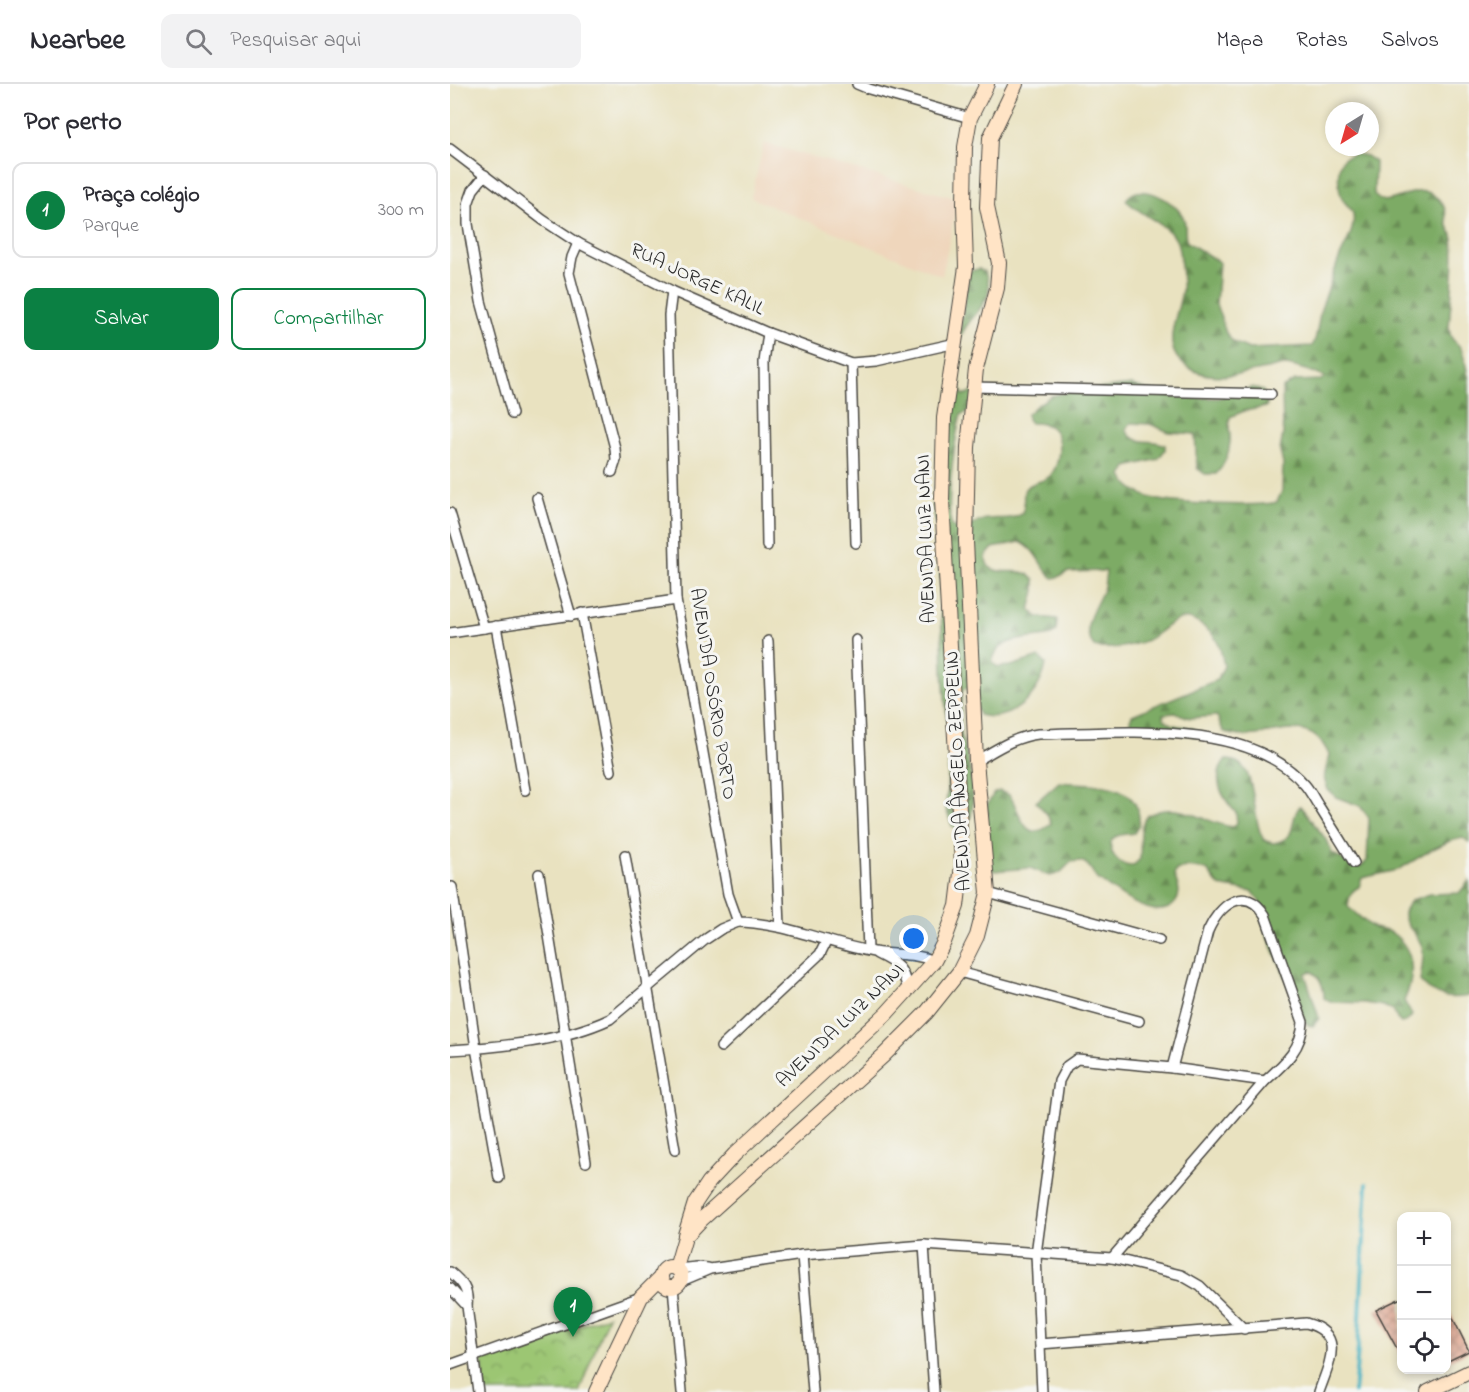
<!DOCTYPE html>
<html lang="pt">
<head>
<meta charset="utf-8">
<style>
	body { margin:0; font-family:"Indie Flower",sans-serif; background:#f2f2f3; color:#2b2b33 }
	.controls { position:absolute; right:18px; bottom:18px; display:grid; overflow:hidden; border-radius:12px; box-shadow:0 3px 9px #0003 }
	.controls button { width:54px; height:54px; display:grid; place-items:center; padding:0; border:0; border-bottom:2px solid #e1e1e2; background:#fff; color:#2b2b33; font:30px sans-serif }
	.compass { position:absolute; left:875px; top:18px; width:54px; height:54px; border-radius:50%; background:#fff; box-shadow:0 3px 9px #0003; rotate:217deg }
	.you { position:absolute; left:464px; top:855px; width:21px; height:21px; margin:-15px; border:4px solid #fff; border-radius:50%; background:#1a73e8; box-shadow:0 0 0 9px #1a73e833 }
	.badge { display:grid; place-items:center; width:39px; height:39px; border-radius:50%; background:#0b8043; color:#fff; font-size:20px; font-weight:700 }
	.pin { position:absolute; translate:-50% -50px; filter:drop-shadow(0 2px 3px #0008) }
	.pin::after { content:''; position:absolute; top:32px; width:21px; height:18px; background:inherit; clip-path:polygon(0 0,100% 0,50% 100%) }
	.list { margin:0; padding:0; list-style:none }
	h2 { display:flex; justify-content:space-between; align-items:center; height:78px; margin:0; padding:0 24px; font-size:26px }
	h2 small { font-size:20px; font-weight:400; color:#7c7c81 }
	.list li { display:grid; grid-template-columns:39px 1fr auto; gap:18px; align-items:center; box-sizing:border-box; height:96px; margin:0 12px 12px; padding:0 12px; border:2px solid #e1e1e2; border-radius:12px }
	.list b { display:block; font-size:22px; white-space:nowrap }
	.list p { margin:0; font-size:20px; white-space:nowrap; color:#7c7c81 }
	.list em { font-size:20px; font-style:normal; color:#7c7c81 }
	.actions { display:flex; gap:12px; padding:18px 24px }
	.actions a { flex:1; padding:14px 0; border:2px solid #0b8043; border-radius:12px; text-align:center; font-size:21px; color:#0b8043 }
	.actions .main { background:#0b8043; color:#fff }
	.icon { flex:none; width:33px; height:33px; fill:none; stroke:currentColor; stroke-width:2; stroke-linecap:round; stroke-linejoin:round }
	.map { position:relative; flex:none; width:1019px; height:1308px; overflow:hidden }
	header { display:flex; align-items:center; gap:36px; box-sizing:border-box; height:84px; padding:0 30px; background:#fff; border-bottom:2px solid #e1e1e2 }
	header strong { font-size:28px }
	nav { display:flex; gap:33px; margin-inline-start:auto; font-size:21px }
	.search { width:420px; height:54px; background:#f2f2f3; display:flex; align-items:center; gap:15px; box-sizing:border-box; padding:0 21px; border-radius:12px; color:#7c7c81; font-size:22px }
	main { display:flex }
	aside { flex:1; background:#fff }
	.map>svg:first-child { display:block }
	.built { fill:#efd6bc }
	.forest { fill:url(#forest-firs); stroke:#546b48; stroke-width:1.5 }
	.park { fill:url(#park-crowns); stroke:#64784f; stroke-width:1.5 }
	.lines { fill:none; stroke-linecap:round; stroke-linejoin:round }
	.stream { stroke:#45b2c2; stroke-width:4 }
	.building { fill:url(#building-cross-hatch) }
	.street-casing { stroke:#484641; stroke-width:12 }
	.secondary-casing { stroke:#484641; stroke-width:16 }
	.street { stroke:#fff; stroke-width:9 }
	.secondary { stroke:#ffe4c6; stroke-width:14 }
	.labels { text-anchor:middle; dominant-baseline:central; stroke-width:6; stroke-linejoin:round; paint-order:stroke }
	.street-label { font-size:20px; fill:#2b2b2b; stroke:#f6f6f2 }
</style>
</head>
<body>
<header>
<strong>Nearbee</strong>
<div class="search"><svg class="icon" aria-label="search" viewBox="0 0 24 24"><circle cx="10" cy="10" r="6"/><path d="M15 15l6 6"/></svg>Pesquisar aqui</div>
<nav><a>Mapa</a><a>Rotas</a><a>Salvos</a></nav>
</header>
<main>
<aside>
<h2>Por perto<small></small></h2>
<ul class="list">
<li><span class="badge">1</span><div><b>Praça colégio</b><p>Parque</p></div><em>300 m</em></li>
</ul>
<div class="actions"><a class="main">Salvar</a><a>Compartilhar</a></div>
</aside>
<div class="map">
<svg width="1019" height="1308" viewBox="0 0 1019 1308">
	<defs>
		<pattern id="forest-firs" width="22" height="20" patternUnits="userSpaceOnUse" patternTransform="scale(1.5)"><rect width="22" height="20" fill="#7dab65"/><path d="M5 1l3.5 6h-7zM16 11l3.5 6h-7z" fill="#678b53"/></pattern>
		<pattern id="park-crowns" width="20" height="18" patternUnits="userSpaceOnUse" patternTransform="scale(1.5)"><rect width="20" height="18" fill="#9cc673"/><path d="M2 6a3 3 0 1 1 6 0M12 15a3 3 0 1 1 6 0" fill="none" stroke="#7fa15f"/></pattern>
		<pattern id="building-cross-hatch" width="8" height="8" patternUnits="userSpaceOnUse" patternTransform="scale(1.5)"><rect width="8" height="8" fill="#dc9e86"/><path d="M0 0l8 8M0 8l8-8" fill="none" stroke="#b3816e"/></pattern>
	</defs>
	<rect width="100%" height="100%" fill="#f6f6f2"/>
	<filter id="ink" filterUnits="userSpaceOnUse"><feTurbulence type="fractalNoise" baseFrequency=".0167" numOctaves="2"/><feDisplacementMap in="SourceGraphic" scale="12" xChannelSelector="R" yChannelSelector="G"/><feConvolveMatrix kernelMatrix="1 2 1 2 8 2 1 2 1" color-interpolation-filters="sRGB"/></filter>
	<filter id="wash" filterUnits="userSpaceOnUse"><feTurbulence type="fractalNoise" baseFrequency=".008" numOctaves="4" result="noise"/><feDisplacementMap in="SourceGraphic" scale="24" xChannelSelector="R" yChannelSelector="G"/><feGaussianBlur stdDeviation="1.35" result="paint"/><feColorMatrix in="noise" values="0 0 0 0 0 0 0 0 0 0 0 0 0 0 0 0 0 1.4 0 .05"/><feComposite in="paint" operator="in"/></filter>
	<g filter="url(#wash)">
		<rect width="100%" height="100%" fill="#e9e2c0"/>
		<path class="built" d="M314,59L508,115L492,192L301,114Z"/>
		<g class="forest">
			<path d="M906,70L916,72L925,78L924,110C937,133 971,86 993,121C996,126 996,133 997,139C998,143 1001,147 1002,151C1007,170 1000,222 999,244C1001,260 1006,255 1011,265C1016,275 1016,286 1019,296V758L1013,754L1000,757L981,766L948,786L912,794L909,803C900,807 899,813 898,823C906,829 915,839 924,844C929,846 937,846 942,849C966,866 965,893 954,917L962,931C959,936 957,938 951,939L947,935L943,926L933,922L915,919L880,918L874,914C874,903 870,891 860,887L855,890L869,934L863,942L858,941L855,937L815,846L809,816L803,808L769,802L757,786L737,783L726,786L724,791C726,796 729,803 729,808C728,825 711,829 697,824C680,819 663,806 649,796C643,792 642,783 635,779C630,776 627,777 621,778L610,789L600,792L580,784L544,787L541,784L534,727L544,709L549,707L559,711C571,725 572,763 601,740L597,730L586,718L609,698C640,701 692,695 689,741L684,749C678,750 670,750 665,753C652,762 670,786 683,781C686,780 688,777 690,775C691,763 689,743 696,733C699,729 705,729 709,727C735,721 757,739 782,743L787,739L786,729C772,713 761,696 775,676C811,674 799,734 814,756C821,760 826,760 833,756C847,749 840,733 850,722L875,754L882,769L904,783H910L917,777L919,734L910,722L886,713L878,706L874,694L879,671C857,620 809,666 773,647L767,632L740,634L726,629L713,630L714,635C728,647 736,638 747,647V652L707,648L681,642L680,636L682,631L767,596L774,582C770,563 770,555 754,543C729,524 722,541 702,553C691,561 656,568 644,562C629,543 645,525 653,506C655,500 655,493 656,487L617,488L608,493L603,494C590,484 587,465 570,458L543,464L536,472C535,493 559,486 572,488C578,489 581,493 585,496V507L580,526L588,533L607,535L606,548L601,551C579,557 549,550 542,578L548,583L561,582L589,573L596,580C591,610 561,640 529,631L518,603L512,607C512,621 509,639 512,653C519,683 530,715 517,744L511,745L502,742L496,725L499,667L493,588L489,446C480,423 481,418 488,395L519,187L529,185L534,187C550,218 521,227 511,252C504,268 506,296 513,311L530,305L533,309L527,323L511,331C505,352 495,424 502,442C513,449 525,437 537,435C547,433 559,437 569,431C578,426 571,412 575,405C580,398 594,398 600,392C610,381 613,354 602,344C597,339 586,339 580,339L577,335V330L587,321L601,312L617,308L682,301L724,313L758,314H769L803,303L813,307L818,318L816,323L794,327L780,333C777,342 781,349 780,358C779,370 774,382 766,390H755L747,384L745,350L719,348L700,340L681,339L676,345C683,363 702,354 715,361V366L708,375L677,383L672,392C678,405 692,411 705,415C723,420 811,423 827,418L832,407L833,380L830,367L833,350L832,304L845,297L871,296L875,293C863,289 848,282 835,281C830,281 823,284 817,285C794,289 767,297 745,287C705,269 728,236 732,206C733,199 730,163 726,156C719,142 688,129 676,116C689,96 723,116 732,131C738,140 733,149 737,158L769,178L766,220L776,249L783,258L799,265L862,262C868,255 868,232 872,222C877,209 881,196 886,183C890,168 901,156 903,140C905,125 900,126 893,116C888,107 886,82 893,75C896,72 902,71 906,70Z"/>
			<path d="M1019,797V912C999,916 984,913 970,897C971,887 975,873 972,863C967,845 941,836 962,816L980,810L1009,809Z"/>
		</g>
		<path class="park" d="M158,1232L129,1308H35L32,1274Z"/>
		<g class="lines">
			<path class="stream" d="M904,1308C912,1239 912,1170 917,1100"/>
		</g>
		<g id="blocks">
			<g class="building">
				<path d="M951,1214V1272L926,1226Z"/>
				<path d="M996,1220L1019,1267L996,1278Z"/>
			</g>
		</g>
	</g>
	<g filter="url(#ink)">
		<use href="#blocks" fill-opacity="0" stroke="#484641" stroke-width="1.5"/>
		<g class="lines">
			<defs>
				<g id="street">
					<path d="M407,0L419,5L520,34"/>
					<path d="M0,65L93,136L128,159L222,207L318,249L401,279L426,277L506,259"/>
					<path d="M35,91L23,106L18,120V140L31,217L62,330"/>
					<path d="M128,159L122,173L119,189L165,364L166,376L162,388"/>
					<path d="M222,207L219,231L226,516L278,810L288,838C335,839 378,860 424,868C446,872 462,868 484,877"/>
					<path d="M401,279L406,459"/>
					<path d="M523,303L821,310"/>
					<path d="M87,414L121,532"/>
					<path d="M0,429L34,544"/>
					<path d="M317,462L314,278L318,249"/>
					<path d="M132,529L161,687"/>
					<path d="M46,542L75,706"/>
					<path d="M0,549L226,516"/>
					<path d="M406,556L418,866"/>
					<path d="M318,557L330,842"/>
					<path d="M526,677C547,665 564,653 588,650C668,649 798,634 855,701C861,708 865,717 870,724C881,742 893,760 904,779"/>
					<path d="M175,771L225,1066"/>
					<path d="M89,790L136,1078"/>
					<path d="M2,803L26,964L49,1094"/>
					<path d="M538,809L709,856"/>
					<path d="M427,870C449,881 453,883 458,907"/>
					<path d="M509,888L689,937"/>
					<path d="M271,963L370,870L377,856"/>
					<path d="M0,966C52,963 113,957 160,935L256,855L271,845L288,838"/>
					<path d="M474,1161L484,1308"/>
					<path d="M352,1171L363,1308"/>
					<path d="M662,1174L815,997C834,980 852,965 853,938L815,831C795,799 769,822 758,847L722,984"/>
					<path d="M228,1185L247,1183L258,1184"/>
					<path d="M0,1188C12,1198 19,1205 17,1222L28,1308"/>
					<path d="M229,1198L260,1185L352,1171L474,1161L662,1174L731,1191L750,1202L794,1245"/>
					<path d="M223,1202L232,1308"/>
					<path d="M0,1204L17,1222"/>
					<path d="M590,1260L856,1239C896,1250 879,1279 869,1308"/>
					<path d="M0,1281L191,1213"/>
					<path d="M592,1308L586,1170L609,997L617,982L627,975L722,984L815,997"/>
				</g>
				<g id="secondary">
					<path d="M235,1151L245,1119L259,1098L285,1070L436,930L484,877L494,858L507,822L512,781L492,416L494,334L516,183L514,120L515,63L520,34L537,0"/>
					<circle cx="221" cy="1193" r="10"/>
					<path d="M226,1184L235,1153L251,1136L433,972L477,928L509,888L527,852L538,809L526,677L516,457L518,363L526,285L547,204L549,179L537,123L540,54L566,0"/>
					<path d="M146,1308L191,1213L211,1193"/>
					<path d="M978,1308L1019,1288"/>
				</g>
			</defs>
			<use href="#street" class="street-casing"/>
			<use href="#secondary" class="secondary-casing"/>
			<use href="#street" class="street"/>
			<use href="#secondary" class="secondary"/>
		</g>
	</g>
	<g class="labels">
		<g class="street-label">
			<text transform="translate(247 196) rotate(25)">RUA JORGE KALIL</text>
			<text transform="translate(477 455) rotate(-92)">AVENIDA LUIZ NANI</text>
			<text transform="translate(262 610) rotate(81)">AVENIDA OSÓRIO PORTO</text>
			<text transform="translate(509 687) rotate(-93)">AVENIDA ÂNGELO ZEPPELIN</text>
			<text transform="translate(391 942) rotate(-44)">AVENIDA LUIZ NANI</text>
		</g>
	</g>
</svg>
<div class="controls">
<button>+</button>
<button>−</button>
<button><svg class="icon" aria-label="locate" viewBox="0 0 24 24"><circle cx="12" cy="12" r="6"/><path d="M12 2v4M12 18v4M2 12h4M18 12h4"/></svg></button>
</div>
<svg class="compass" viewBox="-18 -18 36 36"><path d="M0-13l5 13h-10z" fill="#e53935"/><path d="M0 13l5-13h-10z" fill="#7c7c81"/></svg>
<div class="you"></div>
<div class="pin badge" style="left:123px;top:1253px">1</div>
</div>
</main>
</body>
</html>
